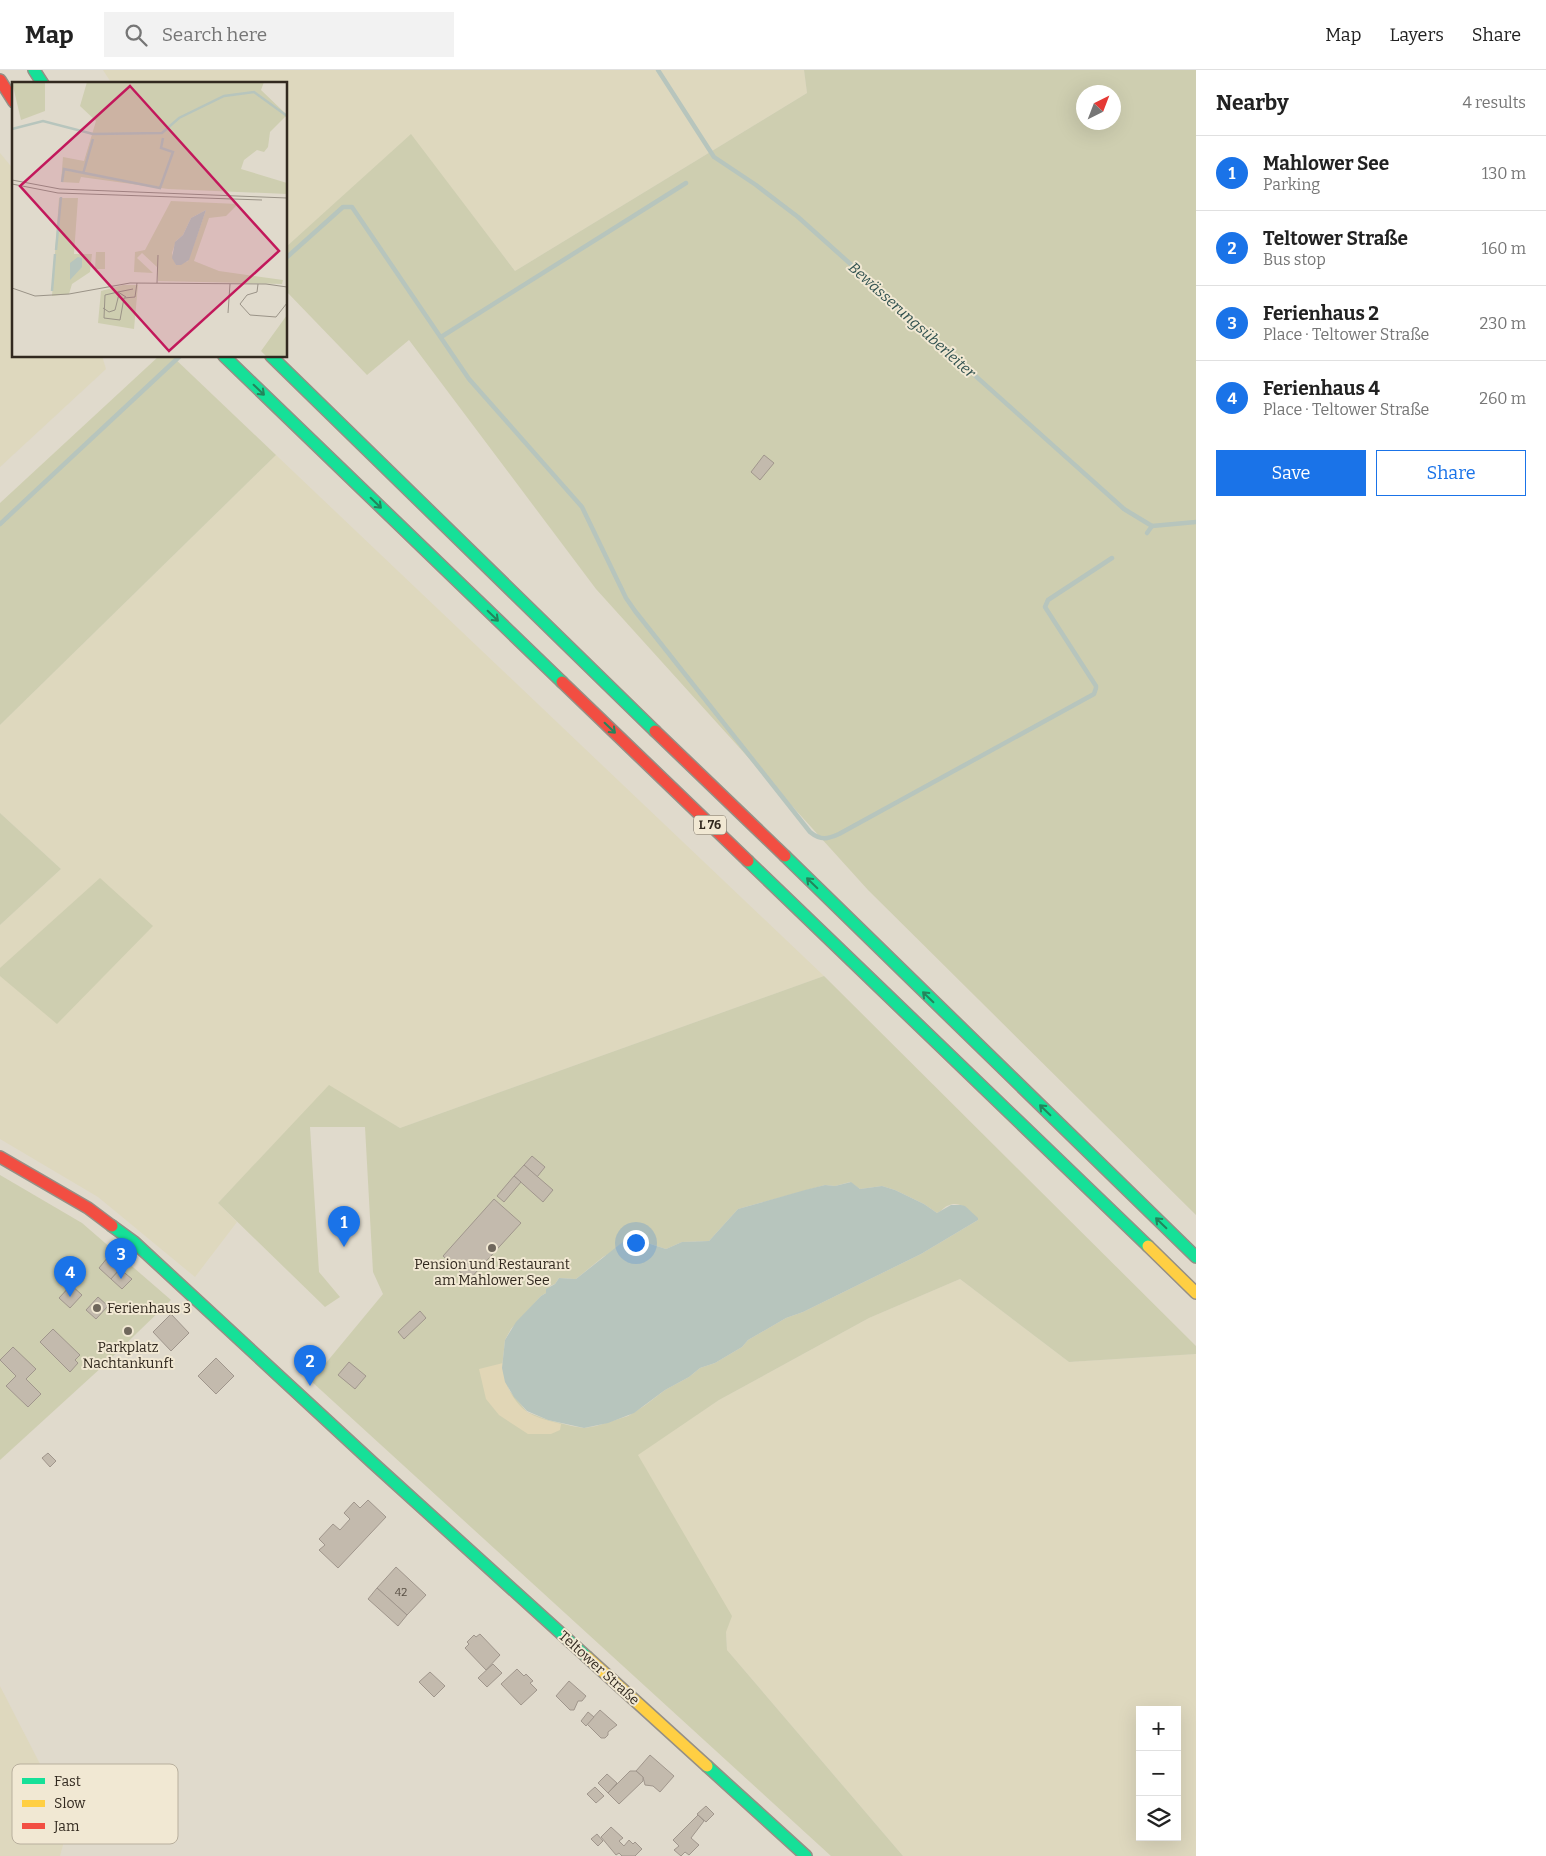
<!DOCTYPE html>
<html lang="en">
<head>
<meta charset="utf-8">
<style>
	body { margin:0; font-family:Bitter,serif; background:#f2f2f2; color:#222 }
	.controls { position:absolute; right:15px; bottom:15px; display:grid; overflow:hidden; border-radius:0px; box-shadow:0 5px 20px #0002 }
	.controls button { width:45px; height:45px; display:grid; place-items:center; padding:0; border:0; border-bottom:1px solid #e0e0e0; background:#fff; color:#222; font:25px sans-serif }
	.compass { position:absolute; left:1076px; top:15px; width:45px; height:45px; border-radius:50%; background:#fff; box-shadow:0 5px 20px #0002; rotate:42deg }
	.you { position:absolute; left:635px; top:1172px; width:18px; height:18px; margin:-12px; border:4px solid #fff; border-radius:50%; background:#1a73e8; box-shadow:0 0 0 8px #1a73e833 }
	.badge { display:grid; place-items:center; width:32px; height:32px; border-radius:50%; background:#1a73e8; color:#fff; font-size:16px; font-weight:700 }
	.pin { position:absolute; translate:-50% -41px; filter:drop-shadow(0 1px 2px #0008) }
	.pin::after { content:''; position:absolute; top:26px; width:18px; height:15px; background:inherit; clip-path:polygon(0 0,100% 0,50% 100%) }
	.list { margin:0; padding:0; list-style:none }
	h2 { display:flex; justify-content:space-between; align-items:center; height:65px; margin:0; padding:0 20px; font-size:21px }
	h2 small { font-size:16px; font-weight:400; color:#767676 }
	.list li { display:grid; grid-template-columns:32px 1fr auto; gap:15px; align-items:center; box-sizing:border-box; height:75px; padding:0 20px; border-top:1px solid #e0e0e0 }
	.list b { display:block; font-size:19px; white-space:nowrap }
	.list p { margin:0; font-size:16px; white-space:nowrap; color:#767676 }
	.list em { font-size:16px; font-style:normal; color:#767676 }
	.actions { display:flex; gap:10px; padding:15px 20px }
	.actions a { flex:1; padding:11px 0; border:1px solid #1a73e8; border-radius:0px; text-align:center; font-size:18px; color:#1a73e8 }
	.actions .main { background:#1a73e8; color:#fff }
	.icon { flex:none; width:28px; height:28px; fill:none; stroke:currentColor; stroke-width:2; stroke-linecap:round; stroke-linejoin:round }
	.map { position:relative; flex:none; width:1196px; height:1786px; overflow:hidden }
	header { display:flex; align-items:center; gap:30px; box-sizing:border-box; height:70px; padding:0 25px; background:#fff; border-bottom:1px solid #e0e0e0 }
	header strong { font-size:24px }
	nav { display:flex; gap:28px; margin-inline-start:auto; font-size:18px }
	.search { width:350px; height:45px; background:#f2f2f2; display:flex; align-items:center; gap:12px; box-sizing:border-box; padding:0 18px; border-radius:0px; color:#767676; font-size:19px }
	main { display:flex }
	aside { flex:1; background:#fff }
	.map>svg:first-child { display:block }
	.farmland { fill:#ded8be; fill-rule:evenodd }
	.green { fill:#ceceb0; fill-rule:evenodd }
	.sand { fill:#e1d6b6 }
	.water { fill:#b7c5bd }
	.lines { fill:none; stroke-linecap:round; stroke-linejoin:round }
	.stream { stroke:#b7c5bd; stroke-width:4.5 }
	.building { fill:#c3baad; stroke:#a0968c }
	.fast-casing { stroke:#958f85; stroke-width:14 }
	.slow-casing { stroke:#958f85; stroke-width:14 }
	.jam-casing { stroke:#958f85; stroke-width:14 }
	.fast { stroke:#16e098; stroke-width:11 }
	.slow { stroke:#ffcf43; stroke-width:11 }
	.jam { stroke:#f24e42; stroke-width:11 }
	.oneway { stroke:#24845c }
	.poi-dot { fill:#6f675c; stroke:#f1e8d3; stroke-width:2 }
	.labels { text-anchor:middle; dominant-baseline:central; stroke-width:4; stroke-linejoin:round; paint-order:stroke }
	.number-label { font-size:11px; fill:#564d42 }
	.shield { fill:#f1e8d3; stroke:#6b6255; stroke-width:1 }
	.shield-label { font-size:12px; font-weight:bold; fill:#32291f }
	.poi-label { font-size:14px; fill:#32291f; stroke:#f1e8d3 }
	.street-label { font-size:14px; fill:#32291f; stroke:#f1e8d3 }
	.water-label { font-size:15px; font-style:italic; fill:#30514f; stroke:#f1e8d3 }
	.inset-river { fill:none; stroke:#b7c5bd; stroke-width:2.5 }
	.inset-road { fill:none; stroke:#9a9387; stroke-width:1 }
	.view { fill:#c2185b; fill-opacity:0.15; stroke:#c2185b; stroke-width:2.5 }
	.inset-edge { fill:none; stroke:#32291f; stroke-width:2.5 }
	.key { fill:#f1e8d3; stroke:#b8af9d; stroke-width:1 }
	.key-label { font-size:14px; fill:#32291f }
</style>
</head>
<body>
<header>
<strong>Map</strong>
<div class="search"><svg class="icon" aria-label="search" viewBox="0 0 24 24"><circle cx="10" cy="10" r="6"/><path d="M15 15l6 6"/></svg>Search here</div>
<nav><a>Map</a><a>Layers</a><a>Share</a></nav>
</header>
<main>
<div class="map">
<svg width="1196" height="1786" viewBox="0 0 1196 1786">
	<rect width="100%" height="100%" fill="#e0dacc"/>
	<g class="farmland">
		<path d="M103,0H804L807,23L515,201L411,65L286,177V14H112Z"/>
		<path d="M0,83L14,100V286H102L106,299L0,397Z"/>
		<path d="M276,385L824,906L400,1058L329,1016L218,1133L237,1152L195,1207L98,1127L0,1069V855L61,799L0,743V655Z"/>
		<path d="M960,1209L1069,1292L1196,1284V1786H903L727,1580L726,1562L637,1385L719,1330L869,1248ZM1140,1640H1177V1767H1140Z"/>
		<path d="M0,1616L58,1729L63,1775L60,1786H0Z"/>
	</g>
	<g class="green">
		<path d="M804,0H1196V1145L868,820L596,519L409,270L367,305L286,221V177L411,64L515,201L807,23ZM1084,22H1114V52H1084Z"/>
		<path d="M159,286H172L276,385L0,655V433Z"/>
		<path d="M0,743L61,799L0,855Z"/>
		<path d="M100,808L153,856L57,954L0,906V898Z"/>
		<path d="M824,906L1196,1276V1284L1069,1292L960,1209L869,1248L719,1330L638,1385L732,1546L726,1562L727,1580L903,1786H831L311,1311L383,1224L373,1202L365,1057H310L319,1202L340,1227L325,1237L218,1133L329,1015L400,1058ZM850,1112L860,1119L882,1116L895,1120L924,1134L937,1143C942,1141 943,1138 947,1136C960,1129 971,1141 978,1150L921,1184L803,1242L786,1248L748,1270L742,1277L715,1293L700,1298L689,1307L665,1320L644,1336L628,1346L596,1356L584,1358L572,1356L548,1350L527,1342L509,1320L502,1298L505,1270L511,1259L541,1226L546,1223L550,1216L555,1214L559,1208L576,1209L603,1187L635,1169L666,1179L682,1172L709,1171L738,1139L825,1115L835,1116Z"/>
		<path d="M0,1105L82,1153L171,1230L103,1296L0,1390Z"/>
	</g>
	<path class="sand" d="M503,1293C502,1310 512,1331 527,1342C537,1348 550,1351 561,1354L560,1360L551,1364H528L499,1345L486,1329L479,1299Z"/>
	<path class="water" d="M851,1112L860,1119L882,1116L895,1120L924,1134L937,1143L951,1135H961L965,1136L978,1148V1150L921,1184L803,1242L786,1248L748,1270L742,1277L715,1293L700,1298L689,1307L665,1320L634,1343L608,1353L584,1358L548,1350L527,1341L514,1327L505,1312L502,1298L505,1270L516,1252L541,1226L546,1223V1219L555,1214L559,1208L576,1209L624,1171L635,1169L666,1179L682,1172L709,1171L738,1139L805,1120L825,1115L835,1116Z"/>
	<g class="lines">
		<g class="stream">
			<path d="M658,0L714,87L756,115L798,147L1124,439L1152,456L1196,452"/>
			<path d="M286,188L343,137H352L469,309L582,437L626,528L635,541L810,762C821,771 828,769 839,764L1094,624L1096,618V616L1045,537L1048,530L1112,488"/>
			<path d="M441,267L686,113"/>
			<path d="M0,454L180,286"/>
			<path d="M1147,463L1152,456"/>
		</g>
	</g>
	<g class="building">
		<path d="M764,385L774,393L760,410L751,402Z"/>
		<path d="M532,1086L545,1097L537,1107L524,1095Z"/>
		<path d="M524,1095L553,1120L543,1132L514,1106Z"/>
		<path d="M514,1106L521,1112L504,1132L497,1126Z"/>
		<path d="M494,1129L521,1153L469,1210L443,1186Z"/>
		<path d="M108,1187L120,1199L111,1209L99,1198Z"/>
		<path d="M120,1199L132,1209L122,1219L111,1209Z"/>
		<path d="M71,1215L82,1225L70,1238L59,1228Z"/>
		<path d="M98,1227L108,1236L96,1249L86,1240Z"/>
		<path d="M420,1241L426,1248L404,1269L398,1262Z"/>
		<path d="M171,1244L189,1263L171,1281L153,1262Z"/>
		<path d="M53,1259L80,1285L75,1290L78,1293L70,1302L40,1272Z"/>
		<path d="M13,1277L36,1299L26,1309L41,1324L28,1337L6,1316L16,1306L0,1290Z"/>
		<path d="M216,1288L234,1306L216,1324L198,1306Z"/>
		<path d="M349,1292L366,1306L355,1319L338,1305Z"/>
		<path d="M48,1383L56,1391L50,1397L42,1388Z"/>
		<path d="M368,1430L386,1447L338,1498L319,1480L325,1475L319,1469L333,1454L340,1460L350,1449L344,1443L354,1432L360,1438Z"/>
		<path d="M396,1497L426,1525L407,1545L377,1518Z"/>
		<path d="M377,1518L407,1545L398,1556L368,1529Z"/>
		<path d="M480,1564L500,1585L486,1600L465,1578L469,1574L467,1572L474,1565L476,1567Z"/>
		<path d="M493,1594L502,1603L487,1617L478,1608Z"/>
		<path d="M517,1599L524,1606L526,1604L533,1611L530,1613L537,1620L521,1635L501,1614Z"/>
		<path d="M430,1602L445,1616L434,1627L419,1612Z"/>
		<path d="M569,1611L586,1626L582,1631H578L574,1640H570L556,1626Z"/>
		<path d="M600,1640L617,1655L608,1662V1665L605,1668H601L587,1654Z"/>
		<path d="M588,1642L594,1647L586,1656L581,1651Z"/>
		<path d="M650,1685L674,1706L660,1722L653,1716L645,1715L643,1707L636,1701Z"/>
		<path d="M630,1701H636L643,1707V1711L619,1734L608,1723Z"/>
		<path d="M607,1704L617,1713L608,1723L598,1713Z"/>
		<path d="M595,1717L604,1726L596,1733L587,1724Z"/>
		<path d="M706,1736L714,1744L706,1752L697,1744Z"/>
		<path d="M698,1745L704,1751L691,1768L699,1775L689,1785L685,1782L681,1786L674,1780L679,1776L673,1770Z"/>
		<path d="M611,1757L623,1768L619,1771L624,1776L629,1770L633,1774L635,1772L642,1779L635,1786H622L619,1783L616,1785L601,1767Z"/>
		<path d="M597,1764L603,1771L598,1776L591,1769Z"/>
	</g>
	<g class="lines">
		<defs>
			<g id="fast">
				<path d="M34,0L43,14"/>
				<path d="M224,286L562,612"/>
				<path d="M271,286L655,661"/>
				<path d="M785,786L1196,1187"/>
				<path d="M748,791L1148,1176"/>
				<path d="M112,1156L134,1172L373,1393L587,1587"/>
				<path d="M707,1696L806,1786"/>
			</g>
			<g id="slow">
				<path d="M1148,1176L1196,1223"/>
				<path d="M587,1587L707,1696"/>
			</g>
			<g id="jam">
				<path d="M0,10L14,32"/>
				<path d="M562,612L748,791"/>
				<path d="M655,661L785,786"/>
				<path d="M0,1087L88,1138L112,1156"/>
			</g>
		</defs>
		<use href="#fast" class="fast-casing"/>
		<use href="#slow" class="slow-casing"/>
		<use href="#jam" class="jam-casing"/>
		<use href="#fast" class="fast"/>
		<use href="#slow" class="slow"/>
		<use href="#jam" class="jam"/>
	</g>
	<defs><path id="oneway-shaft" d="M-6 0H5M1.5-3L5.5 0L1.5 3" fill="none" stroke-width="1.6" stroke-linecap="round" stroke-linejoin="round" transform="scale(1.25)"/></defs>
	<g class="oneway">
		<use href="#oneway-shaft" transform="translate(259 320) rotate(44)"/>
		<use href="#oneway-shaft" transform="translate(376 433) rotate(44)"/>
		<use href="#oneway-shaft" transform="translate(493 546) rotate(44)"/>
		<use href="#oneway-shaft" transform="translate(610 658) rotate(44)"/>
		<use href="#oneway-shaft" transform="translate(812 813) rotate(-136)"/>
		<use href="#oneway-shaft" transform="translate(928 927) rotate(-136)"/>
		<use href="#oneway-shaft" transform="translate(1045 1040) rotate(-136)"/>
		<use href="#oneway-shaft" transform="translate(1161 1153) rotate(-136)"/>
	</g>
	<g class="poi-dot">
		<circle cx="492" cy="1178" r="5"/>
		<circle cx="97" cy="1238" r="5"/>
		<circle cx="128" cy="1261" r="5"/>
	</g>
	<g class="labels">
		<g class="number-label">
			<text x="401" y="1522">42</text>
		</g>
		<rect class="shield" x="694" y="745.5" width="32" height="19" rx="4"/>
		<g class="shield-label">
			<text x="710" y="755">L 76</text>
		</g>
		<g class="poi-label">
			<text x="492" y="1194">Pension und Restaurant<tspan x="492" dy="16">am Mahlower See</tspan></text>
			<text x="107" y="1238" text-anchor="start">Ferienhaus 3</text>
			<text x="128" y="1277">Parkplatz<tspan x="128" dy="16">Nachtankunft</tspan></text>
		</g>
		<g class="street-label">
			<text transform="translate(599 1598) rotate(42)">Teltower Straße</text>
		</g>
		<g class="water-label">
			<text transform="translate(912 250) rotate(42)">Bewässerungsüberleiter</text>
		</g>
	</g>
	<g transform="translate(12 12)">
		<rect width="275" height="275" fill="#e0dacc"/>
		<path d="M0,0H33V29L9,38ZM75,0H252L249,8L275,33L258,50L256,65L252,70L245,68L232,78L229,87L275,101V112L156,107L69,95L67,101L49,100L51,75L72,79L84,39L68,24ZM47,116H66L62,172H80L78,190L60,202L57,212L40,214ZM159,119L226,122L214,134L197,136L182,179L207,189L271,198L270,202L146,199L145,185L130,171L125,176L141,191L122,190L123,170L133,168ZM194,128L176,179L164,183L160,171L164,159L171,153L179,136ZM84,170H93V187H83ZM111,203H126L122,247L86,241L89,209ZM275,233V275H255L249,269Z" fill="#ceceb0" fill-rule="evenodd"/>
		<path d="M194,128L177,178L169,183H164L160,176L163,160L171,153L179,136ZM66,175L70,176V185L58,198V181Z" fill="#b7c5bd"/>
		<path class="inset-river" d="M0,47L31,39L81,52L150,51L167,36L212,14L242,10L275,34M71,92L81,57M50,100L52,87L148,106L161,70L149,66L151,56M44,168L49,115M40,209L43,172"/>
		<path class="inset-road" d="M0,98L48,107L275,116M0,102L46,111L250,118M145,201L146,173M246,202L245,210L235,213L228,222L238,233L264,235L275,221M0,206L23,214L57,212L118,201L254,202L275,205M106,210L121,207M114,215L106,210L93,213L92,236L108,238L112,216L123,215L125,201M91,226L97,230L103,228L107,212M216,231L218,202"/>
		<path class="view" d="M118,4L267,169L157,269L8,104Z"/>
		<rect width="275" height="275" class="inset-edge"/>
	</g>
	<rect x="12" y="1694" width="166" height="80" rx="8" class="key"/>
	<rect x="22" y="1708" width="23" height="6" fill="#16e098"/>
	<rect x="22" y="1730" width="23" height="7" fill="#ffcf43"/>
	<rect x="22" y="1753" width="23" height="6" fill="#f24e42"/>
	<g class="key-label">
		<text x="54" y="1716">Fast</text>
		<text x="54" y="1738">Slow</text>
		<text x="54" y="1761">Jam</text>
	</g>
</svg>
<div class="controls">
<button>+</button>
<button>−</button>
<button><svg class="icon" aria-label="layers" viewBox="0 0 24 24"><path d="M12 4l9 5-9 5-9-5zM3 14l9 5 9-5"/></svg></button>
</div>
<svg class="compass" viewBox="-18 -18 36 36"><path d="M0-13l5 13h-10z" fill="#e53935"/><path d="M0 13l5-13h-10z" fill="#767676"/></svg>
<div class="you"></div>
<div class="pin badge" style="left:344px;top:1177px">1</div>
<div class="pin badge" style="left:310px;top:1316px">2</div>
<div class="pin badge" style="left:121px;top:1209px">3</div>
<div class="pin badge" style="left:70px;top:1227px">4</div>
</div>
<aside>
<h2>Nearby<small>4 results</small></h2>
<ul class="list">
<li><span class="badge">1</span><div><b>Mahlower See</b><p>Parking</p></div><em>130 m</em></li>
<li><span class="badge">2</span><div><b>Teltower Straße</b><p>Bus stop</p></div><em>160 m</em></li>
<li><span class="badge">3</span><div><b>Ferienhaus 2</b><p>Place · Teltower Straße</p></div><em>230 m</em></li>
<li><span class="badge">4</span><div><b>Ferienhaus 4</b><p>Place · Teltower Straße</p></div><em>260 m</em></li>
</ul>
<div class="actions"><a class="main">Save</a><a>Share</a></div>
</aside>
</main>
</body>
</html>
